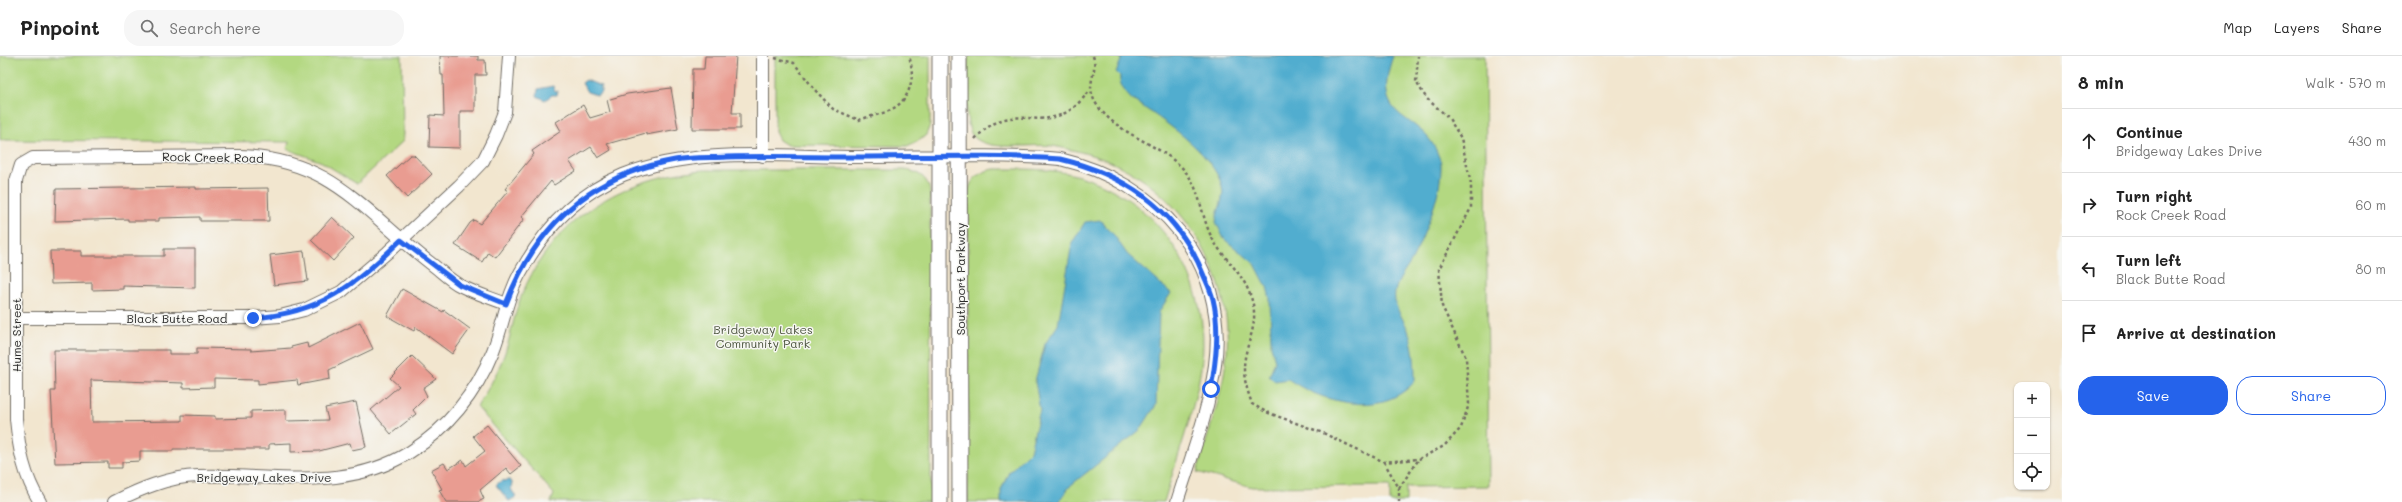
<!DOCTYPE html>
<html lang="en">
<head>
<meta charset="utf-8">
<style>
	body { margin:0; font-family:Mali,sans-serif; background:#f6f6f6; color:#222 }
	.controls { position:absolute; right:12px; bottom:12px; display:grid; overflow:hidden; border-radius:8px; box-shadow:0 1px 3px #0004 }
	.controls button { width:36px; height:36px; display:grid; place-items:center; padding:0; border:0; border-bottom:1px solid #e0e0e0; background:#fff; color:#222; font:20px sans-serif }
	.stop { position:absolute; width:12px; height:12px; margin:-9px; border:3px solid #2563eb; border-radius:50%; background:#fff }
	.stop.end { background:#2563eb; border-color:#fff; box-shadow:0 1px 4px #0008 }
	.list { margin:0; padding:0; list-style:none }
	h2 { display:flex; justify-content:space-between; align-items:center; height:52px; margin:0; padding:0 16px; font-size:17px }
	h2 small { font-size:13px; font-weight:400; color:#767676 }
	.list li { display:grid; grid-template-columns:26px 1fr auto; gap:12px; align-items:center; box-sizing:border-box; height:64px; padding:0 16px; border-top:1px solid #e0e0e0 }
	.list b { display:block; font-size:15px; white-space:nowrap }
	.list p { margin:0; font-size:13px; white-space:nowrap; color:#767676 }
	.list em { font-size:13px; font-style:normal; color:#767676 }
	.actions { display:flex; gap:8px; padding:12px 16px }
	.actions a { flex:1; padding:9px 0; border:1px solid #2563eb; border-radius:16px; text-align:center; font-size:14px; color:#2563eb }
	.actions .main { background:#2563eb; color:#fff }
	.icon { flex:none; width:22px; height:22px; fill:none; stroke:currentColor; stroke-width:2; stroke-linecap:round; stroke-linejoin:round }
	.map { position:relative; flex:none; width:2062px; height:446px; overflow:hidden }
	header { display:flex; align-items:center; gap:24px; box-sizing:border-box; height:56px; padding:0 20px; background:#fff; border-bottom:1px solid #e0e0e0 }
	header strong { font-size:19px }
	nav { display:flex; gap:22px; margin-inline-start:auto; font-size:14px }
	.search { width:280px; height:36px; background:#f6f6f6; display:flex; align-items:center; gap:10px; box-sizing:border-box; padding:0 14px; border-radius:16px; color:#767676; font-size:15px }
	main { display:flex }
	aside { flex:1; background:#fff }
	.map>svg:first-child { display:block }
	.green { fill:#b3d881; stroke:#6f8256 }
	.water { fill:#51adcf; stroke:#3e6c7d }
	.building { fill:#e99c91 }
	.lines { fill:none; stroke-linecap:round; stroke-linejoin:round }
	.minor-casing { stroke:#716c64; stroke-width:14 }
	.tertiary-casing { stroke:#716c64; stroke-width:17 }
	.path { stroke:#716c64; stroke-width:2.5; stroke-dasharray:3 3; stroke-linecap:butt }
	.minor { stroke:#fff; stroke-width:12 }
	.tertiary { stroke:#fff; stroke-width:15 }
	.route { stroke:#2563eb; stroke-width:5 }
	.labels { text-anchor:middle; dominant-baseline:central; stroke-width:3; stroke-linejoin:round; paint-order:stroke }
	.street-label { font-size:12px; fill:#2b2b2b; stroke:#f6f6f2 }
	.park-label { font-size:12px; fill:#4d5640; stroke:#f6f6f2 }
</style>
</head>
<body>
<header>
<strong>Pinpoint</strong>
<div class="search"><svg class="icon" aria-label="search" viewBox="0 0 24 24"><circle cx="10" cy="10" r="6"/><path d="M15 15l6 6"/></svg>Search here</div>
<nav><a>Map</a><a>Layers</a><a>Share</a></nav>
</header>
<main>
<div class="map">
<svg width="2062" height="446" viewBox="0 0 2062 446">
	<rect width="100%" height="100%" fill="#f6f6f2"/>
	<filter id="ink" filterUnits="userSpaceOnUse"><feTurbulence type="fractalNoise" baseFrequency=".025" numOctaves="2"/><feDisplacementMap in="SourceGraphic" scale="8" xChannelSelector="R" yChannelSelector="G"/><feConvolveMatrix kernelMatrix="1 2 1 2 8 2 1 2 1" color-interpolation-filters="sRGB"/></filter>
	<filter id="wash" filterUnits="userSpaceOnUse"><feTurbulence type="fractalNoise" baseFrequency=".012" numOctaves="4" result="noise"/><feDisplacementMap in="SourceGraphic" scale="16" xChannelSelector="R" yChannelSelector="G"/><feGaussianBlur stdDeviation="0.9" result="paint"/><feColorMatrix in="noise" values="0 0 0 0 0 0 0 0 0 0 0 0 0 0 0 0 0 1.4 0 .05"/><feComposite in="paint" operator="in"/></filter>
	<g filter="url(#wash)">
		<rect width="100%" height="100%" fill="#f2e6cf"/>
		<g class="green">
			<path d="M0,0H402L403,85L357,128L322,106L287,93L289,86L0,84Z"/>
			<path d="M775,0H930V69L926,79L920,84L907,90L787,89L779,84L775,76Z"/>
			<path d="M968,0H1485L1489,430L1406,431V446H1390V430L1252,431L1197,416C1208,376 1224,336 1227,295C1232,223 1190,149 1127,114C1104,101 1079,95 1053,90C1032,87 988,97 973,80C962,67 968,18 968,0Z"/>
			<path d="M995,113C1023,113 1052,112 1079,120C1161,144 1214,227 1201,312C1195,354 1176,404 1164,446H968V136C971,122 980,115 995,113Z"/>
			<path d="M703,114H904C919,115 930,123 930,139L931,446H551L554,438L477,351C487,335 496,320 503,302C511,282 513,261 521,241C552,163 622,121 703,114Z"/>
		</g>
		<g class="water">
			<path d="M1115,0H1393C1369,68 1419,54 1437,96C1438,100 1441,104 1441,108C1442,137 1426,174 1414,200C1409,211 1399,221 1396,232C1391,249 1402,259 1408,274C1414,291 1415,307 1415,325C1384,362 1324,348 1288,323L1275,325L1269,320L1275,305L1271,289L1270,243L1267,231L1255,208L1224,183L1216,166C1217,154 1225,143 1222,130C1212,96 1163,64 1134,45C1128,41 1118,28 1120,20L1116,16L1122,2Z"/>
			<path d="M586,24L601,30V36L597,39L587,36L582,27Z"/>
			<path d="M553,30L555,35H558L557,39H552L545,44L537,40L538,33Z"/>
			<path d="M1100,164L1114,179L1127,198L1171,237L1159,256L1156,349L1140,374L1071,429L1058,446H1001V434L1009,416L1030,395L1040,354L1035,325L1045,288L1058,269L1072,187L1085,166Z"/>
			<path d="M510,424L512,426L511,433L516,441L509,445L496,429L501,425Z"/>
		</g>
		<g id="blocks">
			<g class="building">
				<path d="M440,0H478V4H485L486,19H475V55H460V92L429,91L430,59L444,60L443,19H441Z"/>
				<path d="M705,0H736L732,57H740V73H692L693,13H704Z"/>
				<path d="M671,32L678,73L646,79V77L607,88L611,94L598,102L591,91L569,105L576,115L554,129L551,125L521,161L524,163L495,201L488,196L482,206L455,189L470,167L474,164L480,168L508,135L505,133L534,98L532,95L561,75L556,66L583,49L590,62L610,56L607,44L627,38Z"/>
				<path d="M410,99H414L432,118L407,142L387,120Z"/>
				<path d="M196,131V133L268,132L269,165H200V161L159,162V165H128V163L55,165L56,133Z"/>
				<path d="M332,161L354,182L333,205L311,184Z"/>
				<path d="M164,193H195V232L123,230V233L92,234V227L51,228L50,195H81V200H164Z"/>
				<path d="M304,195L308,225L274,229L270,199Z"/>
				<path d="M402,233L443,256L444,254L470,273L452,298L416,271L414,275L387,260Z"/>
				<path d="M360,266L373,293L329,314L330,323L298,329L297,324L258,328V324L214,323V331L183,332V327L91,324L92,366L182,365V359L215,360V363L251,362V355L286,354V365L328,364L325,352L356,346L366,391L352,394L350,387L319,395L291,396V387L269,388V393H173V395H140V405L122,406V412H108V406L55,407L51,335H55L54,294H169V298H197V292L251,293V295L291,292V291L307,287L308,292Z"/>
				<path d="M412,300L436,323L423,332L427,340L413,354L416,358L391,378L371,354L399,330L390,322Z"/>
				<path d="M487,369L521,410L511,418L506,412L480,434L484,443L478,446H446L439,434L442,433L431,414L444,407L448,413L463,404L466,410L485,395L473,380Z"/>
			</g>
		</g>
	</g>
	<g filter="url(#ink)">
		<use href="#blocks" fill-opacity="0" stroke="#716c64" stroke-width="1"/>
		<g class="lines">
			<defs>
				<g id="minor">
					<path d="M763,100V0"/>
					<path d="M16,262H253L280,260L304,254L341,236L388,196L459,130L483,105L496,79L505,56L509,0"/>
					<path d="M40,446C24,420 19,394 16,363V125L21,109L33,102L240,100C332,103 362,154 429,206C439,213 449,224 461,230C475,237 491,242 506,248"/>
					<path d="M114,446C140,433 168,421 198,420C272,417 342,438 410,396C448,372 476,337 493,295C504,267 507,238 523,212C546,171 579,137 623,119C697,90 782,101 860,101C926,101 993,98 1060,103C1157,126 1229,204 1215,309C1209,355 1191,401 1177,446"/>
				</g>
				<g id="tertiary">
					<path d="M940,0V446"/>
					<path d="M959,0L960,446"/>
				</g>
			</defs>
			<use href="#minor" class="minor-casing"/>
			<use href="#tertiary" class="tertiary-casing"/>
			<g class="path">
				<path d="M1093,0C1099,18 1083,28 1097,49C1116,77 1154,86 1178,108C1199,126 1199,149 1208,173C1217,198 1239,211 1249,236C1263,269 1244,285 1244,313C1244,325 1248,336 1252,348L1266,356L1323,377L1384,406L1419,403L1444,390L1461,372L1469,348L1466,302L1442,250L1439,213L1471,152V128L1461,82L1448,61L1427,43L1416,26L1418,0"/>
				<path d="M775,2L794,7L815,34L833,53L859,64C869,60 885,58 894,52C912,41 915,18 909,0"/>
				<path d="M975,83C1012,43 1031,75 1067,56C1076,51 1083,42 1090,35"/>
				<path d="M1384,406L1399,432L1419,403"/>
				<path d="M1399,446V432"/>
			</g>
			<use href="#minor" class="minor"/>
			<use href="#tertiary" class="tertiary"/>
		</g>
	</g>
	<g class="lines" filter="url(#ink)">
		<path class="route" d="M253,262C322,257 353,230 401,184L460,229L506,248C536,170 591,119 675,104C692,101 710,102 727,101C769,100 810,101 852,101C921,101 991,98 1060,103C1127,119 1178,154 1204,220C1207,227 1211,235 1213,243C1220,272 1216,304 1211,333"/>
	</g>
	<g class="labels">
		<g class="street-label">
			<text transform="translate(213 101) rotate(1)">Rock Creek Road</text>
			<text transform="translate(960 223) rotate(-90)">Southport Parkway</text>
			<text x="177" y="262">Black Butte Road</text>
			<text transform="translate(16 279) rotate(-90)">Hume Street</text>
			<text x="264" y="421">Bridgeway Lakes Drive</text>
		</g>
		<g class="park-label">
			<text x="763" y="273">Bridgeway Lakes<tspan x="763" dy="14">Community Park</tspan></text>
		</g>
	</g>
</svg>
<div class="controls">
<button>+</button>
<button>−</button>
<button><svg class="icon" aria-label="locate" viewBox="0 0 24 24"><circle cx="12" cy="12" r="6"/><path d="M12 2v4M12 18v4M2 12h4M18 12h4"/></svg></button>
</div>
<div class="stop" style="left:1211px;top:333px"></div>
<div class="stop end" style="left:253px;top:262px"></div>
</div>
<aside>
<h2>8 min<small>Walk · 570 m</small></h2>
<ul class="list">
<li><svg class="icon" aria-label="ahead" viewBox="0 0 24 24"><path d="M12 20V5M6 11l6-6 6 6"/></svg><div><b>Continue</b><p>Bridgeway Lakes Drive</p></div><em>430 m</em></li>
<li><svg class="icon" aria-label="right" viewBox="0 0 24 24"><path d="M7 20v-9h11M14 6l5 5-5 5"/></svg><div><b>Turn right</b><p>Rock Creek Road</p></div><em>60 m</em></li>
<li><svg class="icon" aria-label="left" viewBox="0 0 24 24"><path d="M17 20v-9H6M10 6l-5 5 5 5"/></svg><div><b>Turn left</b><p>Black Butte Road</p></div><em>80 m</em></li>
<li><svg class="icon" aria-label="arrive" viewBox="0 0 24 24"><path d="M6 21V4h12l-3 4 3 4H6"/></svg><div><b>Arrive at destination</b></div></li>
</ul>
<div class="actions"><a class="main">Save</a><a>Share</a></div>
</aside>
</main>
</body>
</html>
